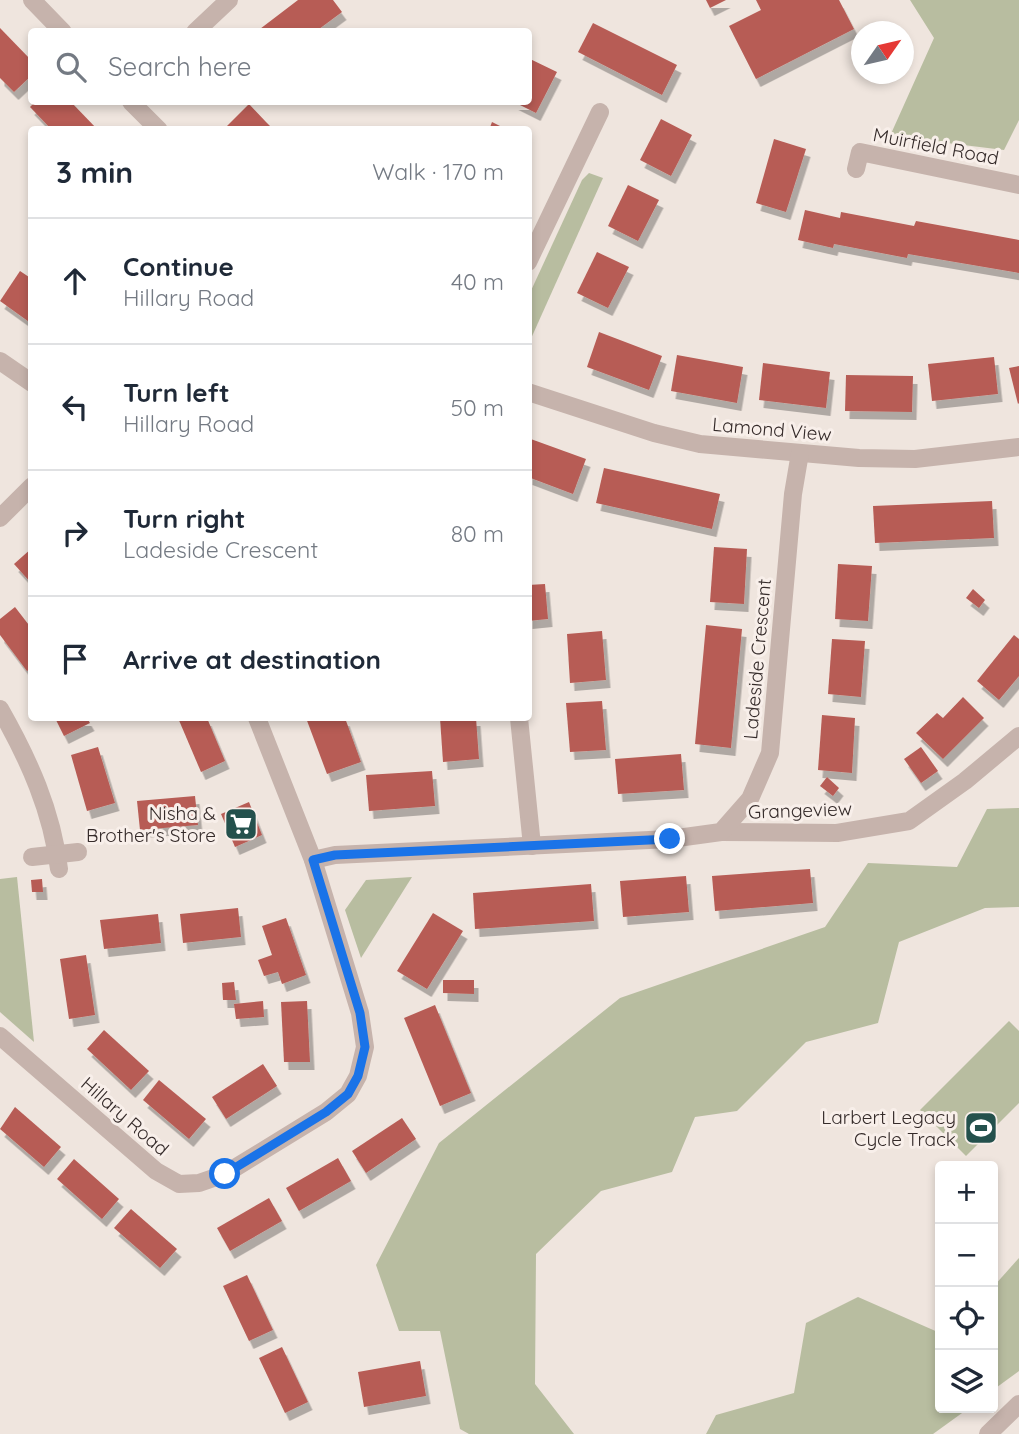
<!DOCTYPE html>
<html lang="en">
<head>
<meta charset="utf-8">
<style>
	body { margin:0; font-family:Quicksand,sans-serif; background:#f6f6f7; color:#1f2937 }
	.controls { position:absolute; right:21px; bottom:21px; display:grid; overflow:hidden; border-radius:7px; box-shadow:0 4px 10px #0003 }
	.controls button { width:63px; height:63px; display:grid; place-items:center; padding:0; border:0; border-bottom:2px solid #e0e1e3; background:#fff; color:#1f2937; font:35px sans-serif }
	.compass { position:absolute; left:851px; top:21px; width:63px; height:63px; border-radius:50%; background:#fff; box-shadow:0 4px 10px #0003; rotate:56deg }
	.stop { position:absolute; width:21px; height:21px; margin:-16px; border:5px solid #1a73e8; border-radius:50%; background:#fff }
	.stop.end { background:#1a73e8; border-color:#fff; box-shadow:0 2px 7px #0008 }
	.list { margin:0; padding:0; list-style:none }
	h2 { display:flex; justify-content:space-between; align-items:center; height:91px; margin:0; padding:0 28px; font-size:30px }
	h2 small { font-size:23px; font-weight:400; color:#747a83 }
	.list li { display:grid; grid-template-columns:46px 1fr auto; gap:21px; align-items:center; box-sizing:border-box; height:126px; padding:0 28px; border-top:2px solid #e0e1e3 }
	.list b { display:block; font-size:26px; white-space:nowrap }
	.list p { margin:0; font-size:23px; white-space:nowrap; color:#747a83 }
	.list em { font-size:23px; font-style:normal; color:#747a83 }
	.icon { flex:none; width:38px; height:38px; fill:none; stroke:currentColor; stroke-width:2; stroke-linecap:round; stroke-linejoin:round }
	.map { position:relative; flex:none; width:1019px; height:1434px; overflow:hidden }
	.search { position:absolute; background:#fff; box-shadow:0 4px 10px #0003; left:28px; top:28px; width:504px; height:77px; display:flex; align-items:center; gap:18px; box-sizing:border-box; padding:0 24px; border-radius:7px; color:#747a83; font-size:26px }
	.panel { position:absolute; background:#fff; box-shadow:0 4px 10px #0003; left:28px; top:126px; width:504px; height:595px; border-radius:7px }
	.map>svg:first-child { display:block }
	.green { fill:#b8bda0 }
	.building { fill:#b75c55; filter:url(#shadow) }
	.lines { fill:none; stroke-linecap:round; stroke-linejoin:round }
	.minor { stroke:#c6b3ac; stroke-width:18 }
	.route { stroke:#1a73e8; stroke-width:9 }
	.labels { text-anchor:middle; dominant-baseline:central; stroke-width:6; stroke-linejoin:round; paint-order:stroke }
	.street-label { font-size:19px; fill:#352b2a; stroke:#f8efea }
	.poi-label { font-size:19px; fill:#352b2a; stroke:#f8efea; text-anchor:end }
</style>
</head>
<body>
<div class="map">
<svg width="1019" height="1434" viewBox="0 0 1019 1434">
	<defs>
		<filter id="shadow"><feDropShadow dx="4.5" dy="8" stdDeviation="0" flood-color="#0004"/></filter>
	</defs>
	<rect width="100%" height="100%" fill="#efe5de"/>
	<g class="green">
		<path d="M910,0H1019V120L1004,150L890,136L934,38Z"/>
		<path d="M589,173L603,178L529,343V295L582,180Z"/>
		<path d="M1019,808V907L985,908L899,942L878,1023L806,1042L737,1111L695,1117L672,1172L601,1191L536,1254L535,1384L574,1434H469L460,1429L440,1331H399L376,1265L439,1143L620,998L825,927L868,863L957,867L987,809Z"/>
		<path d="M17,877L34,1042L0,1012V879Z"/>
		<path d="M412,877L361,958L345,910L366,880Z"/>
		<path d="M1009,1021L1019,1031V1103L966,1156L920,1110Z"/>
		<path d="M1019,1258V1371L993,1390V1287Z"/>
		<path d="M858,1297L940,1333V1408H969L933,1434H706L716,1415L794,1393L806,1323Z"/>
	</g>
	<g class="building">
		<path d="M298,0H333L342,12L315,32H256Z"/>
		<path d="M706,0H726L710,8Z"/>
		<path d="M756,0H839L854,29L756,79L729,26L761,10Z"/>
		<path d="M593,23L677,65L662,95L578,52Z"/>
		<path d="M0,28L32,61V75L14,92L0,78Z"/>
		<path d="M528,58L557,72L536,113L514,102H528Z"/>
		<path d="M35,102H71L98,130H52L30,107Z"/>
		<path d="M249,104L266,122L274,130H228L226,127Z"/>
		<path d="M661,119L692,135L671,176L640,160Z"/>
		<path d="M492,122L508,130H489Z"/>
		<path d="M774,139L806,149L786,212L756,203Z"/>
		<path d="M628,185L659,200L638,241L608,226Z"/>
		<path d="M805,210L840,218L841,212L914,226L916,221L1019,240V273L908,254L907,258L834,244L833,248L798,240Z"/>
		<path d="M597,252L629,267L608,308L577,293Z"/>
		<path d="M20,271L32,279V324L0,301Z"/>
		<path d="M599,332L662,356L649,390L587,367Z"/>
		<path d="M677,355L743,367L737,403L671,391Z"/>
		<path d="M994,357L998,394L932,401L928,364Z"/>
		<path d="M763,363L830,372L826,408L759,400Z"/>
		<path d="M1019,366V403L1018,404L1009,368Z"/>
		<path d="M846,375L913,376L912,412L845,411Z"/>
		<path d="M528,438L586,459L573,494L528,477Z"/>
		<path d="M604,468L720,494L712,529L596,503Z"/>
		<path d="M992,501L994,538L875,543L873,506Z"/>
		<path d="M714,547L747,549L744,604L710,602Z"/>
		<path d="M32,548V584L14,564Z"/>
		<path d="M838,564L872,566L868,621L835,619Z"/>
		<path d="M545,584L548,619L528,621V585Z"/>
		<path d="M973,589L985,600L979,608L966,598Z"/>
		<path d="M15,607L32,629V668L27,671L0,635V619Z"/>
		<path d="M706,625L742,629L731,748L695,744Z"/>
		<path d="M602,631L606,680L570,683L567,634Z"/>
		<path d="M1014,635L1019,639V676L999,700L977,681Z"/>
		<path d="M832,639L865,641L861,697L828,694Z"/>
		<path d="M963,697L984,718L943,759L916,733L937,713L943,718Z"/>
		<path d="M602,701L606,750L570,752L566,703Z"/>
		<path d="M822,715L855,718L852,773L818,770Z"/>
		<path d="M55,718H87L90,723L64,736Z"/>
		<path d="M178,718H207L225,761L201,772Z"/>
		<path d="M306,718H345L361,762L327,774Z"/>
		<path d="M440,718H476L479,759L443,762Z"/>
		<path d="M98,747L115,803L87,811L71,755Z"/>
		<path d="M921,747L938,771L921,783L904,759Z"/>
		<path d="M681,754L684,790L618,794L615,759Z"/>
		<path d="M432,771L435,806L369,811L366,775Z"/>
		<path d="M827,777L839,788L833,796L820,786Z"/>
		<path d="M195,796L198,825L140,830L137,801Z"/>
		<path d="M249,802L262,835L235,847L221,814Z"/>
		<path d="M810,869L813,903L715,911L712,876Z"/>
		<path d="M686,876L689,912L623,917L620,881Z"/>
		<path d="M42,879L43,892H32L31,880Z"/>
		<path d="M591,884L594,921L475,929L473,893Z"/>
		<path d="M238,908L241,937L183,943L180,914Z"/>
		<path d="M433,913L463,931L427,989L397,971Z"/>
		<path d="M158,914L161,943L104,949L100,920Z"/>
		<path d="M286,918L306,975L282,984L278,972L264,976L258,960L272,955L262,926Z"/>
		<path d="M86,955L95,1015L69,1019L60,959Z"/>
		<path d="M443,980H474V994L443,993Z"/>
		<path d="M234,982L236,1000H223L222,983Z"/>
		<path d="M263,1001L264,1017L236,1019L234,1004Z"/>
		<path d="M307,1001L310,1062H284L281,1002Z"/>
		<path d="M435,1005L471,1093L440,1106L404,1018Z"/>
		<path d="M104,1030L149,1071L131,1090L87,1049Z"/>
		<path d="M263,1064L277,1086L226,1119L212,1097Z"/>
		<path d="M159,1080L206,1119L189,1139L143,1100Z"/>
		<path d="M15,1107L61,1147L44,1167L0,1129Z"/>
		<path d="M402,1118L416,1139L366,1173L352,1151Z"/>
		<path d="M338,1158L351,1181L299,1211L286,1188Z"/>
		<path d="M74,1159L119,1199L102,1219L57,1179Z"/>
		<path d="M269,1198L282,1221L230,1251L217,1228Z"/>
		<path d="M131,1209L177,1249L160,1268L114,1228Z"/>
		<path d="M247,1275L273,1330L249,1341L223,1286Z"/>
		<path d="M282,1347L308,1402L285,1413L259,1358Z"/>
		<path d="M420,1361L426,1396L364,1407L358,1372Z"/>
	</g>
	<g class="lines">
		<g class="minor">
			<path d="M32,0L63,32"/>
			<path d="M195,32L229,0"/>
			<path d="M131,102L159,130"/>
			<path d="M856,169L860,152L1019,185"/>
			<path d="M528,262L600,112"/>
			<path d="M0,361L32,383"/>
			<path d="M528,392L654,433L700,444L859,458L915,459L1019,447"/>
			<path d="M0,518L32,486"/>
			<path d="M0,709C29,760 52,811 59,869"/>
			<path d="M519,718L532,846"/>
			<path d="M721,832L837,833L909,821L965,781L1019,736"/>
			<path d="M32,857L78,852"/>
			<path d="M313,860L335,855L670,839L721,832L750,799L770,753L793,494L800,453"/>
			<path d="M0,1036L156,1171L179,1184L199,1183L225,1174L326,1112L348,1094L358,1076L365,1047L360,1013L313,860L257,718"/>
			<path d="M988,1434L1019,1404"/>
		</g>
	</g>
	<g class="lines">
		<path class="route" d="M225,1174L326,1112L348,1094L358,1076L365,1047L360,1013L313,860L335,855L670,839"/>
	</g>
	<defs>
		<symbol id="supermarket-square" viewBox="-11 -11 22 22"><rect x="-9" y="-9" width="18" height="18" rx="4" fill="#24514d" stroke="#f8efea"/><path d="M-6-5.5h2.5l.6 2H6L4.5 2H-2.5L-4.4-4H-6ZM-1.5 3.2a1.3 1.3 0 1 0 .1 0ZM3 3.2a1.3 1.3 0 1 0 .1 0Z" fill="#fff"/></symbol>
		<symbol id="stadium-square" viewBox="-11 -11 22 22"><rect x="-9" y="-9" width="18" height="18" rx="4" fill="#24514d" stroke="#f8efea"/><path d="M0-5a6.5 5 0 1 0 0 10a6.5 5 0 1 0 0-10ZM-3.5-1.8h7v3.6h-7Z" fill="#fff"/></symbol>
	</defs>
	<g fill-rule="evenodd">
		<use href="#supermarket-square" x="222" y="805" width="38" height="38"/>
		<use href="#stadium-square" x="962" y="1109" width="38" height="38"/>
	</g>
	<g class="labels">
		<g class="street-label">
			<text transform="translate(936 146) rotate(11)">Muirfield Road</text>
			<text transform="translate(772 429) rotate(5)">Lamond View</text>
			<text transform="translate(757 659) rotate(-85)">Ladeside Crescent</text>
			<text transform="translate(800 810) rotate(-2)">Grangeview</text>
			<text transform="translate(125 1116) rotate(41)">Hillary Road</text>
		</g>
		<g class="poi-label">
			<text x="216" y="813">Nisha &amp;<tspan x="216" dy="22">Brother's Store</tspan></text>
			<text x="956" y="1117">Larbert Legacy<tspan x="956" dy="22">Cycle Track</tspan></text>
		</g>
	</g>
</svg>
<div class="controls">
<button>+</button>
<button>−</button>
<button><svg class="icon" aria-label="locate" viewBox="0 0 24 24"><circle cx="12" cy="12" r="6"/><path d="M12 2v4M12 18v4M2 12h4M18 12h4"/></svg></button>
<button><svg class="icon" aria-label="layers" viewBox="0 0 24 24"><path d="M12 4l9 5-9 5-9-5zM3 14l9 5 9-5"/></svg></button>
</div>
<svg class="compass" viewBox="-18 -18 36 36"><path d="M0-13l5 13h-10z" fill="#e53935"/><path d="M0 13l5-13h-10z" fill="#747a83"/></svg>
<div class="stop" style="left:225px;top:1174px"></div>
<div class="stop end" style="left:670px;top:839px"></div>
<div class="search"><svg class="icon" aria-label="search" viewBox="0 0 24 24"><circle cx="10" cy="10" r="6"/><path d="M15 15l6 6"/></svg>Search here</div>
<section class="panel">
<h2>3 min<small>Walk · 170 m</small></h2>
<ul class="list">
<li><svg class="icon" aria-label="ahead" viewBox="0 0 24 24"><path d="M12 20V5M6 11l6-6 6 6"/></svg><div><b>Continue</b><p>Hillary Road</p></div><em>40 m</em></li>
<li><svg class="icon" aria-label="left" viewBox="0 0 24 24"><path d="M17 20v-9H6M10 6l-5 5 5 5"/></svg><div><b>Turn left</b><p>Hillary Road</p></div><em>50 m</em></li>
<li><svg class="icon" aria-label="right" viewBox="0 0 24 24"><path d="M7 20v-9h11M14 6l5 5-5 5"/></svg><div><b>Turn right</b><p>Ladeside Crescent</p></div><em>80 m</em></li>
<li><svg class="icon" aria-label="arrive" viewBox="0 0 24 24"><path d="M6 21V4h12l-3 4 3 4H6"/></svg><div><b>Arrive at destination</b></div></li>
</ul>
</section>
</div>
</body>
</html>
